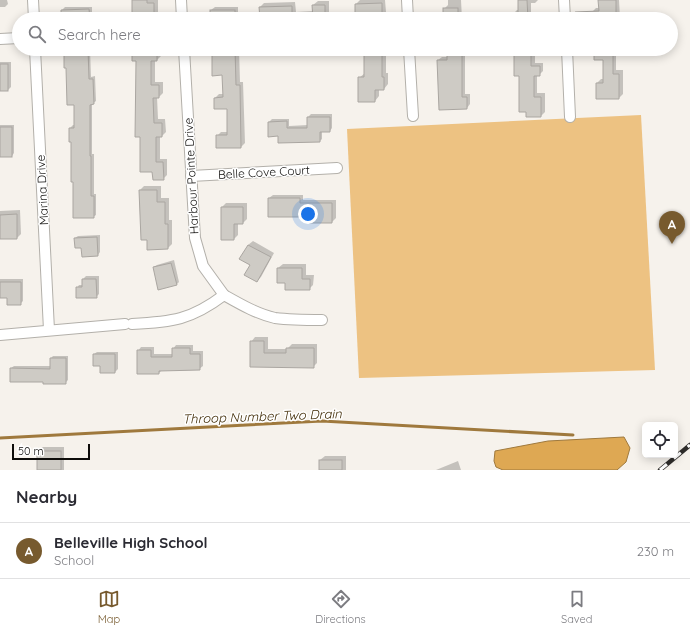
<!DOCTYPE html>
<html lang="en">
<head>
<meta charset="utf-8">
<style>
	body { margin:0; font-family:Quicksand,sans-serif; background:#f2f2f3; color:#2b2b33 }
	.controls { position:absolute; right:12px; bottom:12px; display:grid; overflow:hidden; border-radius:6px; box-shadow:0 2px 10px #0003 }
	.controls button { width:36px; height:36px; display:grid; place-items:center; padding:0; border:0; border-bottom:1px solid #e1e1e2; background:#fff; color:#2b2b33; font:20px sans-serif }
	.scale { position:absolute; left:12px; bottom:10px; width:78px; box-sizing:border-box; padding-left:4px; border:2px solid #0d0c0a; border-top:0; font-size:11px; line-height:14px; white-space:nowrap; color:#0d0c0a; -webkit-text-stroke:3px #fff; paint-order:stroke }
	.you { position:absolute; left:308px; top:214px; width:14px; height:14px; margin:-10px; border:3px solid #fff; border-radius:50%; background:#1a73e8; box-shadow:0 0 0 6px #1a73e833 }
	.badge { display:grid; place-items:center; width:26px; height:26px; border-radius:50%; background:#775a2e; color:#fff; font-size:13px; font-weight:700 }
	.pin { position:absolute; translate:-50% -33px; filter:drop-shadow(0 1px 2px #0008) }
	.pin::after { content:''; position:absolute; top:21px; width:14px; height:12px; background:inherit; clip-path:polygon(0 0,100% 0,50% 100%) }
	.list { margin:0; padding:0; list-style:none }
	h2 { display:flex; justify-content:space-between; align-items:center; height:52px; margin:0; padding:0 16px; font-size:17px }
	h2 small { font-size:13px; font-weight:400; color:#7c7c81 }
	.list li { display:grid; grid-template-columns:26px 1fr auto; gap:12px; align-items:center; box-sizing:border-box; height:56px; padding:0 16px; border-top:1px solid #e1e1e2 }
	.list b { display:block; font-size:15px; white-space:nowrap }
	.list p { margin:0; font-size:13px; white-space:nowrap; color:#7c7c81 }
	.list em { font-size:13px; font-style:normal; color:#7c7c81 }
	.icon { flex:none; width:22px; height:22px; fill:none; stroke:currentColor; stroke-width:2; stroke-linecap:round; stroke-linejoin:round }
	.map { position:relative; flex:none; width:690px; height:470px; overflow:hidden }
	.search { position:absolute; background:#fff; box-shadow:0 2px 10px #0003; left:12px; right:12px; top:12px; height:44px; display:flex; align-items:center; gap:10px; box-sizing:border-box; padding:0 14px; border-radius:22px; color:#7c7c81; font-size:15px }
	.sheet { height:108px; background:#fff }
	nav { display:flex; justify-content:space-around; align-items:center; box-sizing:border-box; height:56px; border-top:1px solid #e1e1e2; background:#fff; font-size:11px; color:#7c7c81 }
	nav a { display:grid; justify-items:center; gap:2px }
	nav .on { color:#775a2e }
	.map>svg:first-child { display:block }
	.green { fill:#edc282 }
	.water { fill:#dea853; stroke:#9f793d }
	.shadow { fill:#0003 }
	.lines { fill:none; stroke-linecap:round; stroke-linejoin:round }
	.stream { stroke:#9f793d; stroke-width:3 }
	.building { fill:#cecbc5; stroke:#aaa6a1 }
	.street-casing { stroke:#b3b0aa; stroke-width:12 }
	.street { stroke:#fff; stroke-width:10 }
	.rail-casing { stroke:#2f2d2b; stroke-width:4.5 }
	.rail { stroke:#fff; stroke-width:3; stroke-dasharray:9; stroke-linecap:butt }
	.labels { text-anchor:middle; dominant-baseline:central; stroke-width:3; stroke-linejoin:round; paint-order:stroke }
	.street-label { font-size:12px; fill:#0d0c0a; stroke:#fff }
	.water-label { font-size:13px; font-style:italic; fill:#402b05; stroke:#fff }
</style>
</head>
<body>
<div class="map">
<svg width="690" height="470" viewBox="0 0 690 470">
	<rect width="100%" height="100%" fill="#f6f2ec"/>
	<path class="green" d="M641,115L655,370L359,378L347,129Z"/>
	<path class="water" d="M624,437L630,448L626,462L617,470H503L496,467L494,461L495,451L548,441Z"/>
	<g class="shadow">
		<path d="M0,0H7L8,4L5,7H0Z"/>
		<path d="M133,0H158V18L133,19Z"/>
		<path d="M360,0H385L386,12L381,16H378V19H356V4Z"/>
		<path d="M448,0H461L462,19H444V9L448,5Z"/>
		<path d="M519,0H538L535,3H531V19H513V14L517,10H519Z"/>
		<path d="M599,0H619L620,18L619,19H592V12L596,8H599Z"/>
		<path d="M318,1H329V19H261L260,7L264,3L295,2L296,12L314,11L313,5Z"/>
		<path d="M65,7H92V19H62V10Z"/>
		<path d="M215,7H238V19H211V10Z"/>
		<path d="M72,49H90L91,77L95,76L96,101L92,104V154H94V194H96V215L93,217L72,141H70V128L73,125H75V104L65,55L67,53L72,52Z"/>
		<path d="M133,49H161V56L157,60H155V82H163V93L159,97H157L158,119H165L166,132L162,136H160V159H167V175L163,179L153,171L141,136L137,60Z"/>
		<path d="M212,49H239L240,82H243L245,143L241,147L217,136L221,132H228V108L215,98L219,94H224L223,74Z"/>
		<path d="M365,49H386V73H388V84L384,89H379V96L375,101L359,78L365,73Z"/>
		<path d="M448,49H465V94H470V104L467,108L438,60L442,57H448Z"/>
		<path d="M515,49H535V63H543V71L539,75H537V93H545V112L541,116L520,75H515Z"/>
		<path d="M595,49H616V70H623V94L619,98H597V83L601,79H604V59Z"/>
		<path d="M0,62H11V87L8,90H0Z"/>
		<path d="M311,114H332V128L330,131H322V139L320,141L279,135L269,122L272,119H289V126L308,125V117Z"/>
		<path d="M0,125H14V153L12,156H0Z"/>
		<path d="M144,186H161V198H169V220H172V244L168,248H148V239H142L140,190Z"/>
		<path d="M273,195H303V200H336V218L332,222L310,216L269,198Z"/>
		<path d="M226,203H247V219L243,223H238V235L234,239L222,207Z"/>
		<path d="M20,210L21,234L17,238H0V211Z"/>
		<path d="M100,235V252L98,255L82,247L75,238L78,236Z"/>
		<path d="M253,241L274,253L261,277L257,281L251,265L241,259L248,245Z"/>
		<path d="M174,260L179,282L177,284L154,267L157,265Z"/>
		<path d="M283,264H306V275H314L313,285L309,289L286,282L278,268Z"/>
		<path d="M86,276H99V294L96,297L77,288L79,285H83V279Z"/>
		<path d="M0,279H23V301L20,304L8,297H0Z"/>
		<path d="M255,337H268V349H287L292,344H317V363L313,367L251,366V342Z"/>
		<path d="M176,345H193V351H203V366L199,369L162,370L159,373L138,351L141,347H154V354H173V349Z"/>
		<path d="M97,352H118V369L115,372H101V365L94,354Z"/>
		<path d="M53,356H68V380L65,383L44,381L11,368L14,366H51V358Z"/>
		<path d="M43,447H64V470H38V451Z"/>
		<path d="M325,456H346V470H320V460Z"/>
		<path d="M458,461L461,470H436Z"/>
	</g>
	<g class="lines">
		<path class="stream" d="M0,438L322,421L573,435"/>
	</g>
	<g class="building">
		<path d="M132,0H147V3H154V19H132Z"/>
		<path d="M518,0H527L528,19H518Z"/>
		<path d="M598,0H616V19H575V12L599,11Z"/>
		<path d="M382,3V17H374V19H355V4Z"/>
		<path d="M312,5H325V19H313Z"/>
		<path d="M292,6V19H260L259,7Z"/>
		<rect x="443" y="8" width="15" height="11"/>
		<path d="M89,9L90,19H61V10Z"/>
		<rect x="210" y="10" width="25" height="9"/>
		<path d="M71,49H88L89,79H93L94,104L90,105V156H91V196H94V218H73V182H71V142H69V128H74V105H67L66,68H64V55L71,54Z"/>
		<path d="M132,49H157V61H151V85H159V98H153L154,123H162V137H156V162H163L164,180H153L152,172H140V137H135L136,61H132Z"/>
		<path d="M212,49H235L236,85H240L241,148H216V135H227V109H214V98L223,97L222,75L212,76Z"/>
		<path d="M364,49H382V77H384V90H375V102H358V77H364Z"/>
		<path d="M447,49H462V97H467V109L439,110L437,60H447Z"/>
		<path d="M594,49H613V74H619V99H596V83H603V60H594Z"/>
		<path d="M514,54H531V66H540V76H534V97H541V117H526V112H519V76H514Z"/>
		<rect x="0" y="64" width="8" height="27"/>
		<path d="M307,117H330V132H320V142L278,143V136L268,137V122L287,121V128H307Z"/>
		<rect x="0" y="127" width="12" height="30"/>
		<path d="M139,190H157V202H165V224H168V249L147,250V240H141Z"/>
		<path d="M268,198H300V203H332V223H309V217H268Z"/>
		<path d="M221,207H243V224H234V240H221Z"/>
		<path d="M17,214V239H0V215Z"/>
		<path d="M97,237L98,256L82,257L81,248H75L74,238Z"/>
		<path d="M248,245L271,257L257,282L244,275L250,265L239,259Z"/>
		<path d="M171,263L177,285L158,290L153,267Z"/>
		<path d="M277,268H302V279H310V290H285V283H277Z"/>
		<path d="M82,279H96L97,298H76V287H82Z"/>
		<path d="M0,282H21V305H7V298H0Z"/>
		<path d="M250,341H264V353H286V348H314V368L250,367Z"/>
		<path d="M172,348H190V354H200V370L159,371V374H137V350H151V357H172Z"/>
		<path d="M93,354H115V373H100V366H93Z"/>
		<path d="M50,358H66V384H43V382H10V368L50,369Z"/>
		<rect x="37" y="451" width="24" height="19"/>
		<rect x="319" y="460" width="23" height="10"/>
	</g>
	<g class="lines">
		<defs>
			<g id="street">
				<path d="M33,0L34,19"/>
				<path d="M181,0L182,19"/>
				<path d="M407,0L408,19"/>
				<path d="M564,0L565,19"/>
				<path d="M0,39L19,38"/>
				<path d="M35,49L49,330"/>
				<path d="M184,49L195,238L203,266L224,295"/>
				<path d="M409,49L413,116"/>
				<path d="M567,49L570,117"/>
				<path d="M191,176L337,168"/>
				<path d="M132,324C172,322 191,320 224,295C240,304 257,314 275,318C291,320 307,320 322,320"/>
				<path d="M0,335L125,324"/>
			</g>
		</defs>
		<use href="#street" class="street-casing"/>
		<use href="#street" class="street"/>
		<defs>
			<path id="rail" d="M660,470L690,445"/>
		</defs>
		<use href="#rail" class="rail-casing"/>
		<use href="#rail" class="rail"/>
	</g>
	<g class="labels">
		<g class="street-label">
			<text transform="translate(264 172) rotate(-3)">Belle Cove Court</text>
			<text transform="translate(191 176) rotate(-93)">Harbour Pointe Drive</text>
			<text transform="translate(42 190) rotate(-93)">Marina Drive</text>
		</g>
		<g class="water-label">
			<text transform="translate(262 416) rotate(-2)">Throop Number Two Drain</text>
		</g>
	</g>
</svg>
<div class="controls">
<button><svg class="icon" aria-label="locate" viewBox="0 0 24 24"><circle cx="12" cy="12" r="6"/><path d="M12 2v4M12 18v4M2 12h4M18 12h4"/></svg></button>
</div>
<div class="scale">50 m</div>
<div class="you"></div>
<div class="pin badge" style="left:672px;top:244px">A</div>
<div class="search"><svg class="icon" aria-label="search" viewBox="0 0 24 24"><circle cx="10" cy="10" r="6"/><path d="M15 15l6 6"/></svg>Search here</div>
</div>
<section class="sheet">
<h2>Nearby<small></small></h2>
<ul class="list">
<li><span class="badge">A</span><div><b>Belleville High School</b><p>School</p></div><em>230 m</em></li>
</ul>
</section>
<nav>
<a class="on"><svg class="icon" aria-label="map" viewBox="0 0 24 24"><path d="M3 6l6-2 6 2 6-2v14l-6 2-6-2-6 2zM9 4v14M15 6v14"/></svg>Map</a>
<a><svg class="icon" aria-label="directions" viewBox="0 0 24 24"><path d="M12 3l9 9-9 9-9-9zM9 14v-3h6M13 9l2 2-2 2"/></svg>Directions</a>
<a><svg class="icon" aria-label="saved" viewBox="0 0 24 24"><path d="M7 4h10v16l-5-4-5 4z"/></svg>Saved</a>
</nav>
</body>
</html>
